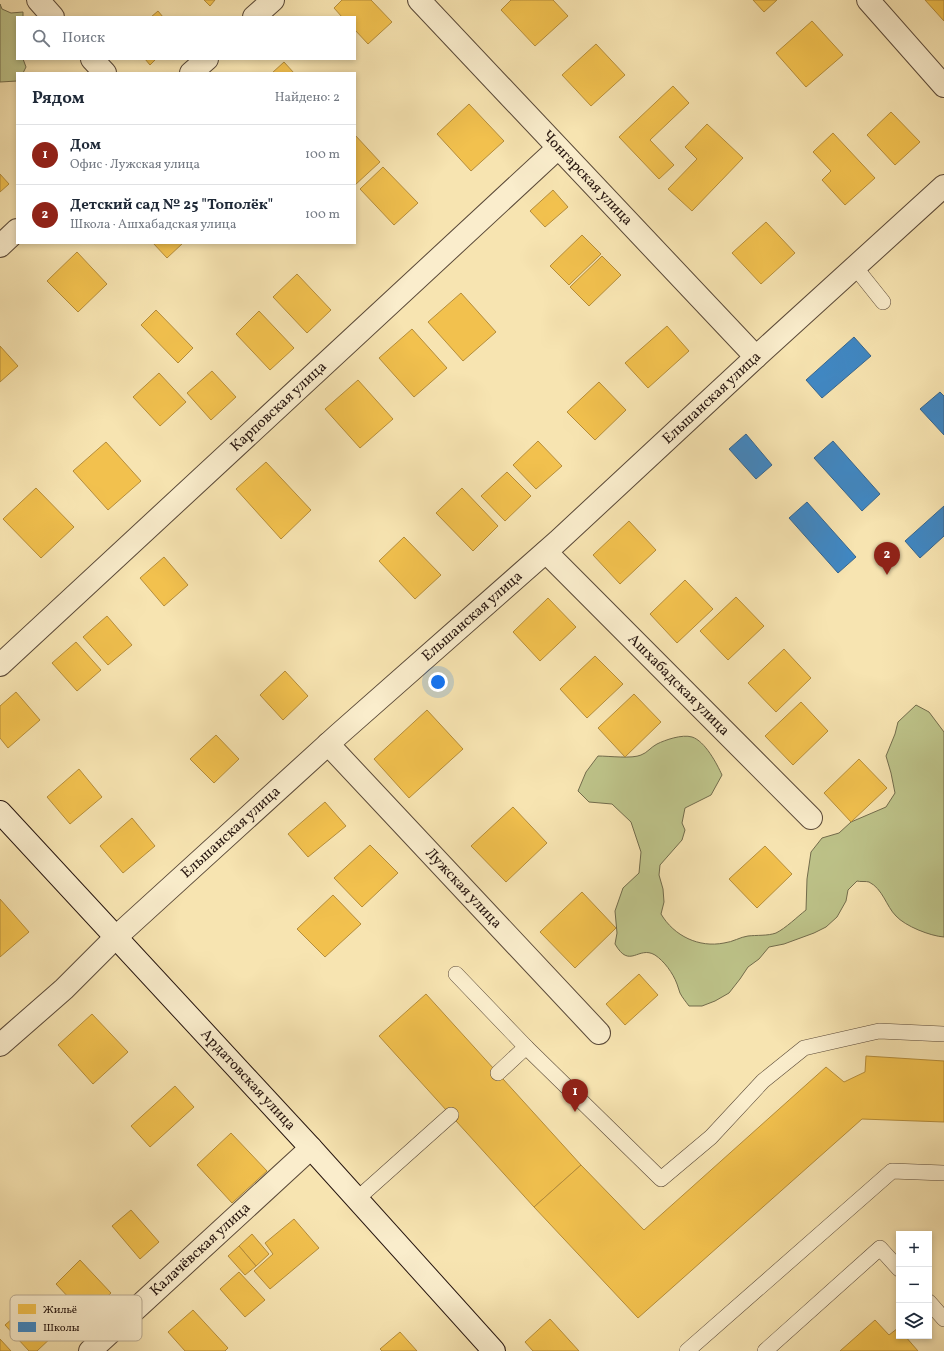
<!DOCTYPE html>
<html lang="ru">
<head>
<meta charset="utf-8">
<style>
	body { margin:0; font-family:Vollkorn,serif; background:#f6f6f7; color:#1f2937 }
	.controls { position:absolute; right:12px; bottom:12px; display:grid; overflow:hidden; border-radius:0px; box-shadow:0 2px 6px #0003 }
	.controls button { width:36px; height:36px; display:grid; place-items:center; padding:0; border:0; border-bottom:1px solid #e0e1e3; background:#fff; color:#1f2937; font:20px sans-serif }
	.you { position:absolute; left:438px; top:682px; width:14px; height:14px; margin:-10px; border:3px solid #fff; border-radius:50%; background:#1a73e8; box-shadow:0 0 0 6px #1a73e833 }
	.badge { display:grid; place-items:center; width:26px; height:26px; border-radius:50%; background:#8f2418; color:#fff; font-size:13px; font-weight:700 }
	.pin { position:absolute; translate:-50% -33px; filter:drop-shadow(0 1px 2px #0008) }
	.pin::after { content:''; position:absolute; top:21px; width:14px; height:12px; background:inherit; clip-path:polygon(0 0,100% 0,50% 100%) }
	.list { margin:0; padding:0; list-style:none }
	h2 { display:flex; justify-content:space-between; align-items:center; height:52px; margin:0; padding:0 16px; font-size:17px }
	h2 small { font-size:13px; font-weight:400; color:#747a83 }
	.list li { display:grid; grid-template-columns:26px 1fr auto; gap:12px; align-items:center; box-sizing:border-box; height:60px; padding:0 16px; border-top:1px solid #e0e1e3 }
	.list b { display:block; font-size:15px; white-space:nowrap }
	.list p { margin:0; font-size:13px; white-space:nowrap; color:#747a83 }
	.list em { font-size:13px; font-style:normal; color:#747a83 }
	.icon { flex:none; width:22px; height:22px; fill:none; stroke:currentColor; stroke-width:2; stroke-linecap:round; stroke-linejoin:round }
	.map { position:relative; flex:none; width:944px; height:1351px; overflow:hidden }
	.search { position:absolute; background:#fff; box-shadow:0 2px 6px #0003; left:16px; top:16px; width:340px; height:44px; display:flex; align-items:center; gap:10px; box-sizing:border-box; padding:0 14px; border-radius:0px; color:#747a83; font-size:15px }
	.panel { position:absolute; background:#fff; box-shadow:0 2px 6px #0003; left:16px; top:72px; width:340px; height:172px; border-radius:0px }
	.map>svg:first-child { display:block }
	.green { fill:#bec48a; stroke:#726c4c }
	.homes { fill:#f2c14e; stroke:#b58d3b }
	.schools { fill:#3f88c5; stroke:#38668e }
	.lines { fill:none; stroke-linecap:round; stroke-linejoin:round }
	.lane-casing { stroke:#5a4938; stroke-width:16 }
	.street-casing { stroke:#5a4938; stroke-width:24 }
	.secondary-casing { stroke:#26150f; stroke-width:24 }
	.lane { stroke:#faedcc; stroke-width:15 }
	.street { stroke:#faedcc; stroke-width:22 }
	.secondary { stroke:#faedcc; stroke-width:22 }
	.labels { text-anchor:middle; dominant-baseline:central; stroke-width:4; stroke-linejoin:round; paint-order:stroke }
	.street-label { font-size:15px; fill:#26150f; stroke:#faedcc }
	.key { fill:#faedcc; stroke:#baac93; stroke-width:1 }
	.key-label { font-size:11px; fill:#26150f }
</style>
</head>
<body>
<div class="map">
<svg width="944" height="1351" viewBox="0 0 944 1351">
	<rect width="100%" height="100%" fill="#f7e4b1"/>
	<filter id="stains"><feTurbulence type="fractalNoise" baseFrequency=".005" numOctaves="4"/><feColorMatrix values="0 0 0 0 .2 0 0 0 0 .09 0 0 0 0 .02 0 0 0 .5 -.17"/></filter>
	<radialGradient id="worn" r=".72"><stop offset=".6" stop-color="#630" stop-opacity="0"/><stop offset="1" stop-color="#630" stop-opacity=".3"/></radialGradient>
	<g class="green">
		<path d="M0,4L2,9L11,13L23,12V17H17V59H23L26,67L23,73H17V81L0,82Z"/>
		<path d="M916,705L929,712L944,732V937C930,936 905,926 896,916C886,906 883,889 869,882C866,881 860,882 857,881L848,890L846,901L837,917L826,927L814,933L784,944L769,947L759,959L748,967L740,979L729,993L715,1001L702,1006H689C686,1002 682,997 680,993C679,990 678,987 677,984C673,973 664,961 655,955C638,945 630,970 615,944L617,933L615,911L623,888L639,873L641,852L631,822L612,804L589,802L578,791L586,772L598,756C609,756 632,759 641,755C647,753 651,747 657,744C665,740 682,734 692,737C705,741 717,764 722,775L711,795L685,808L682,823L685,830L682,840L660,865L659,875L663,889L664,902L661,914C674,936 699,948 724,943C733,942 740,937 748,936C756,935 768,936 776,933C786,928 797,917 806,910L807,879L811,852L822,838L839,833L851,822L886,807L895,793L891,773L886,756L895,734L898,722Z"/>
	</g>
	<g class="homes">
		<path d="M204,0H215L210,6Z"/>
		<path d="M342,0H371L392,22L368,44L355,30V17H342L334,8Z"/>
		<path d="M511,0H553L568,16L535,46L501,10Z"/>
		<path d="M753,0H777L764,12Z"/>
		<path d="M925,0H944V21Z"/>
		<path d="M158,11L163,17H151Z"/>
		<path d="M812,21L843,55L806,87L776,53Z"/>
		<path d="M596,44L625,75L591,106L562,75Z"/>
		<path d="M145,59H156L150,65Z"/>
		<path d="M284,62L294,73H272Z"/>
		<path d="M673,86L689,103L650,140L674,165L659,179L619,137Z"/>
		<path d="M469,104L504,141L471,171L437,134Z"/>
		<path d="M891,112L920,142L895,165L867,135Z"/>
		<path d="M707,124L743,158L692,211L668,189L697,159L685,147Z"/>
		<path d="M833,133L875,178L845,205L822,180L831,171L813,152Z"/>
		<path d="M355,135L380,162L355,185Z"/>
		<path d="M383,167L418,203L394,225L360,189Z"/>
		<path d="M0,174L9,184L0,192Z"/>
		<path d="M553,190L568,207L545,227L530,211Z"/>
		<path d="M766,222L795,253L761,284L732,253Z"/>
		<path d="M582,235L601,254L569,285L550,266Z"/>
		<path d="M153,243H183L167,258Z"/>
		<path d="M77,252L107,284L78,312L47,281Z"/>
		<path d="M602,256L621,275L589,306L570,287Z"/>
		<path d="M297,274L331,310L307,333L273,297Z"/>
		<path d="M461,293L496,332L463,361L428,322Z"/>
		<path d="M156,310L193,348L178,363L141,325Z"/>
		<path d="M259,311L294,348L270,370L236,334Z"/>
		<path d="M667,326L689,351L648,388L625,363Z"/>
		<path d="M412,329L447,368L414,397L379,358Z"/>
		<path d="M0,346L18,366L0,382Z"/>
		<path d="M212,371L236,397L211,420L187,393Z"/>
		<path d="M159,373L186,402L160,426L133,397Z"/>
		<path d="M358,380L393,419L360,448L325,409Z"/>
		<path d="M599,382L626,410L595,440L567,412Z"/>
		<path d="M538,441L562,466L536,489L513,465Z"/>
		<path d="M106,442L141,481L108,510L73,471Z"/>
		<path d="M266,462L311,510L281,539L236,489Z"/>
		<path d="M507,472L531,496L505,521L481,496Z"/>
		<path d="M36,488L74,527L41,558L3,519Z"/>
		<path d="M462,488L498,526L473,551L436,513Z"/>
		<path d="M629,521L656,550L620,584L593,555Z"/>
		<path d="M404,537L441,575L415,599L379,561Z"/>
		<path d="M164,557L188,585L164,606L140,578Z"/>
		<path d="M685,580L713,609L677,643L650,614Z"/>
		<path d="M736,597L764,626L728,660L700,631Z"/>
		<path d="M548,598L576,627L540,661L513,632Z"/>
		<path d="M107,616L132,645L108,665L83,637Z"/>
		<path d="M76,642L101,670L77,691L52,663Z"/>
		<path d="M784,649L811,678L776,712L748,683Z"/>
		<path d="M595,656L623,684L587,718L560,689Z"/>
		<path d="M285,671L308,696L283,720L260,695Z"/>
		<path d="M16,692L40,720L8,748L0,738V706Z"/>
		<path d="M634,694L661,722L625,757L598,728Z"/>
		<path d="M801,702L828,731L793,765L765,736Z"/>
		<path d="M427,710L463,749L409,798L374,759Z"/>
		<path d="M216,735L239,759L214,783L190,759Z"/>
		<path d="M859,759L887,788L851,822L824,793Z"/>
		<path d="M79,769L102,797L70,824L47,797Z"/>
		<path d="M325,802L346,826L308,857L288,834Z"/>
		<path d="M513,807L547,843L506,882L471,846Z"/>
		<path d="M132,818L155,846L123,873L100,846Z"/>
		<path d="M370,845L398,873L362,907L334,878Z"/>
		<path d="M765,846L792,874L757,908L729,879Z"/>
		<path d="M582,892L616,928L575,968L540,932Z"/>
		<path d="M333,895L361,924L325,957L297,929Z"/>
		<path d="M0,899L29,932L0,957Z"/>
		<path d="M639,974L658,995L625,1025L606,1004Z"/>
		<path d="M426,994L581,1165L534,1207L379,1036Z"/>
		<path d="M92,1014L128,1052L93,1084L58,1045Z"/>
		<path d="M866,1056L944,1061V1122L862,1119L638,1318L534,1207L581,1165L644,1230L826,1067L844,1082L865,1072Z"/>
		<path d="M175,1086L194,1107L150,1147L131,1126Z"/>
		<path d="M231,1133L267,1171L232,1203L197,1165Z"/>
		<path d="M131,1210L159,1242L140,1259L112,1226Z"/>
		<path d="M294,1219L319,1248L270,1289L254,1271L273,1254L265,1243Z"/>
		<path d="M252,1234L269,1254L256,1266L239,1246Z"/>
		<path d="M239,1246L256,1266L245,1275L228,1256Z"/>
		<path d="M80,1260L111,1293L86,1316L56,1284Z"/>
		<path d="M239,1272L265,1300L245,1317L220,1289Z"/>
		<path d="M28,1305L55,1334L37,1351H29L5,1325Z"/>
		<path d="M193,1310L228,1348L225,1351H185L168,1332Z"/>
		<path d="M550,1319L579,1351H533L525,1342Z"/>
		<path d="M875,1320L889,1335L898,1328L899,1336H905L918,1351H840Z"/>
		<path d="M400,1332L417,1351H382L380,1349Z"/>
		<path d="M0,1339L11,1351H0Z"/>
	</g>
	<g class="schools">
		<path d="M854,337L871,356L822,398L806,380Z"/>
		<path d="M940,392L944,396V435L920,409Z"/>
		<path d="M746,434L772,465L756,479L729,449Z"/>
		<path d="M833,441L880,494L862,511L814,458Z"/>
		<path d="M807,502L856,557L838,573L789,518Z"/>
		<path d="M944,506V536L920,558L905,541Z"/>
	</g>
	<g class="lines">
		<defs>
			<g id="lane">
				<path d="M855,267L883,302"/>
				<path d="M456,974L526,1047"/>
				<path d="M498,1073L526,1047L661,1179L711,1137L763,1081L804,1048L879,1031L944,1034"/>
				<path d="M357,1199L451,1115"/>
				<path d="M929,1302L944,1319"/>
				<path d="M687,1351L892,1171L944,1173"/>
				<path d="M765,1351L880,1248L899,1269"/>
			</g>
			<g id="street">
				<path d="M38,0L53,17"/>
				<path id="s1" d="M419,0L756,357"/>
				<path d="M868,0L944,86"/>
				<path d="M254,17L273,0"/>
				<path d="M92,59L105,73"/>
				<path d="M191,73L207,59"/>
				<path d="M0,246L17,230"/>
				<path id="s2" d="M546,552L811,818"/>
				<path id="s3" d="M0,665L558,148"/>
				<path id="s4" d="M328,744L599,1033"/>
				<path id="s5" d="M0,1045L64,989L115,938L338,735L558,541L756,357L944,186"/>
				<path id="s6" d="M90,1351L311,1148"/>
			</g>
			<g id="secondary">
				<path id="s7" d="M0,812L311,1148L494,1351"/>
			</g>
		</defs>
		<use href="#lane" class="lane-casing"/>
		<use href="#street" class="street-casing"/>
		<use href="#secondary" class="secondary-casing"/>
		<use href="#lane" class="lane"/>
		<use href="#street" class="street"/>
		<use href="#secondary" class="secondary"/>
	</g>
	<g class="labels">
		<g class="street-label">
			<text stroke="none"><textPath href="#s1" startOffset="245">Чонгарская улица</textPath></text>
			<text stroke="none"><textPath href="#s5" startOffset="962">Ельшанская улица</textPath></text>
			<text stroke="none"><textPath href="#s3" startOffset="380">Карповская улица</textPath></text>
			<text stroke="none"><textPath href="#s5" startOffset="638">Ельшанская улица</textPath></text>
			<text stroke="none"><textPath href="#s2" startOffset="188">Ашхабадская улица</textPath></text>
			<text stroke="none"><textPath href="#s5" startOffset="314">Ельшанская улица</textPath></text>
			<text stroke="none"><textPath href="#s4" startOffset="198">Лужская улица</textPath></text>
			<text stroke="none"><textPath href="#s7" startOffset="365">Ардатовская улица</textPath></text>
			<text stroke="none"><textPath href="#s6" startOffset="150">Калачёвская улица</textPath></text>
		</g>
	</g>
	<rect x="10" y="1295" width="132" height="46" rx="6" class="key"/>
	<rect x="18" y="1304" width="18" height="10" fill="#f2c14e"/>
	<rect x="18" y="1322" width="18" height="10" fill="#3f88c5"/>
	<g class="key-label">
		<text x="43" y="1313">Жильё</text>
		<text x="43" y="1331">Школы</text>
	</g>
	<rect width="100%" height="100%" filter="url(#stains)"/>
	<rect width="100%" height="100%" fill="url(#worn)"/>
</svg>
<div class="controls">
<button>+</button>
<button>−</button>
<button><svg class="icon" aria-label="layers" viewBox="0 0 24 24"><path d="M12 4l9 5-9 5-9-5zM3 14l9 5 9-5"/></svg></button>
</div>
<div class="you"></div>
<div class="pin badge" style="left:575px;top:1112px">1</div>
<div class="pin badge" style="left:887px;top:575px">2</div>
<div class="search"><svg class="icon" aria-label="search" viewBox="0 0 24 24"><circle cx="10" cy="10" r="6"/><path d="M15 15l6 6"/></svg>Поиск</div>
<section class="panel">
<h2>Рядом<small>Найдено: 2</small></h2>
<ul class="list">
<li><span class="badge">1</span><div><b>Дом</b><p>Офис · Лужская улица</p></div><em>100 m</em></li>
<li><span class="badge">2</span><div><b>Детский сад № 25 &quot;Тополёк&quot;</b><p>Школа · Ашхабадская улица</p></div><em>100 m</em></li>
</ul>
</section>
</div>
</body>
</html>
